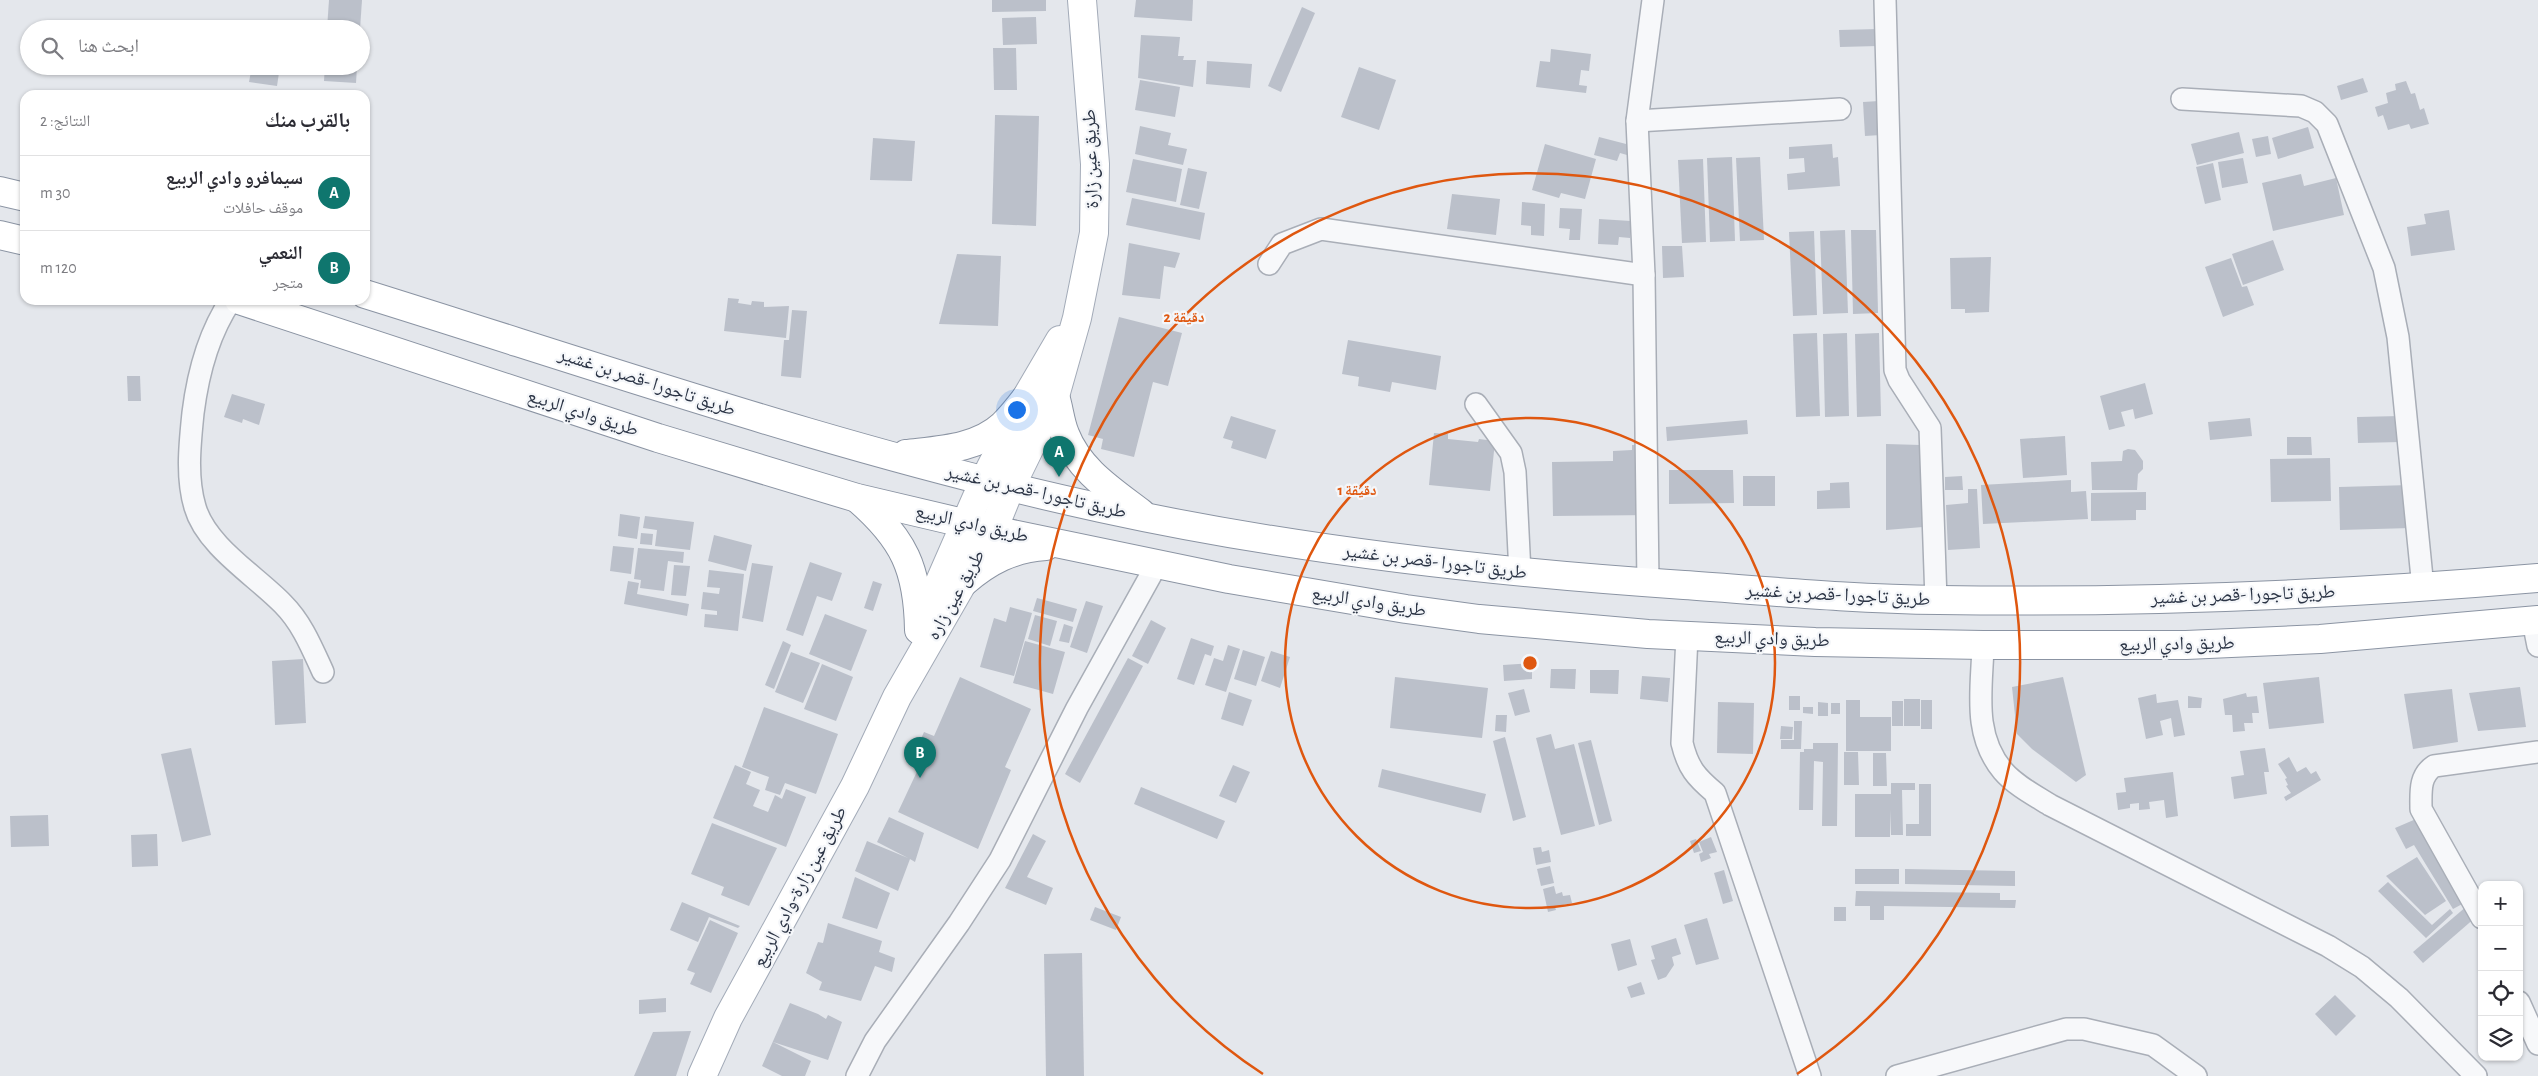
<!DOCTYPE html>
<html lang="ar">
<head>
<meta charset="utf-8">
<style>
	body { margin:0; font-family:"Alegreya Sans","Noto Naskh Arabic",sans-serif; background:#f7f7f7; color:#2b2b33; direction:rtl }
	.controls { position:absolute; right:15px; bottom:15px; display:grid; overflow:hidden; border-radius:10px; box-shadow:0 1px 4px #0004 }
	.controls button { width:45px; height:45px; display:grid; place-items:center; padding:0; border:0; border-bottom:1px solid #e1e1e2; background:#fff; color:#2b2b33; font:25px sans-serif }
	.you { position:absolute; left:1016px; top:409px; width:18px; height:18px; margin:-12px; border:4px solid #fff; border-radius:50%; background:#1a73e8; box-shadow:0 0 0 8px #1a73e833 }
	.badge { display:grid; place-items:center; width:32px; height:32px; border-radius:50%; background:#0f766e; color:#fff; font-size:16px; font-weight:700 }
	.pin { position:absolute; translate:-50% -41px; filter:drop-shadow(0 1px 2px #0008) }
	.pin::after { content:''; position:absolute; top:26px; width:18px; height:15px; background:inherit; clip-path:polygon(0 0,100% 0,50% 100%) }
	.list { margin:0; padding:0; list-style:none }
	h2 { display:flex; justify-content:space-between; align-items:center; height:65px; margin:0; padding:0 20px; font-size:21px }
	h2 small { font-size:16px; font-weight:400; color:#7c7c81 }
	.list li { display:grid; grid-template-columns:32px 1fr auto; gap:15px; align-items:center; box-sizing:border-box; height:75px; padding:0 20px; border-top:1px solid #e1e1e2 }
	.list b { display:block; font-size:19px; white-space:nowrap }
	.list p { margin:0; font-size:16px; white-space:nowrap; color:#7c7c81 }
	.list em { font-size:16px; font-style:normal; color:#7c7c81 }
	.icon { flex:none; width:28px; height:28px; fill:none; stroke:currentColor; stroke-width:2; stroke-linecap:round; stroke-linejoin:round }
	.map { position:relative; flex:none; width:2538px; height:1076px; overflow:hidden; direction:ltr }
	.search { position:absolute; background:#fff; box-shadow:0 1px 4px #0004; left:20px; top:20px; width:350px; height:55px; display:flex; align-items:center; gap:12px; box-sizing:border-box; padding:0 18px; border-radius:28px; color:#7c7c81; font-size:19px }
	.panel { position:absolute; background:#fff; box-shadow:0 1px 4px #0004; left:20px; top:90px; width:350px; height:215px; border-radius:15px; direction:rtl }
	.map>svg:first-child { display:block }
	.building { fill:#bbc0ca }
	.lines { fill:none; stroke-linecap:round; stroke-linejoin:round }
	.minor-casing { stroke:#a9aeb7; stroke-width:24 }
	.major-casing { stroke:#a3abb8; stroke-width:30 }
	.highway-casing { stroke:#8b94a3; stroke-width:30 }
	.minor { stroke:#f7f8fa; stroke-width:21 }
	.major { stroke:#fff; stroke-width:28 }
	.highway { stroke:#fff; stroke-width:28 }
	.ring { fill:none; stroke:#df570f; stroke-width:2.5 }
	.labels { text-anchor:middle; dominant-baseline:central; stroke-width:4.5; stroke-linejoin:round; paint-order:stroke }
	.street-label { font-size:19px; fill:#2b3445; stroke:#f4f6f9 }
	.centre { fill:#df570f; stroke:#f4f6f9; stroke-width:2.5 }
	.ring-label { font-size:15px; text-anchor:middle; font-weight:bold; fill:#df570f; stroke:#f4f6f9; stroke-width:4.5; stroke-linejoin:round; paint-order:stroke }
</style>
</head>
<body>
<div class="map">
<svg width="2538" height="1076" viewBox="0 0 2538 1076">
	<rect width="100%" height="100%" fill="#e4e7ec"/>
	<g class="building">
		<path d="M329,0H362L360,29H327Z"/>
		<path d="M992,0H1046V11L992,12Z"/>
		<path d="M1136,0H1193L1192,21L1134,17Z"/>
		<path d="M1302,7L1315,13L1281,92L1268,86Z"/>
		<path d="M1036,17L1037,44L1003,45L1002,18Z"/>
		<path d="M1878,29V46L1840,47L1839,30Z"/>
		<path d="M1141,35L1180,37L1178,56H1184L1183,60H1196L1193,87L1138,78Z"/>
		<path d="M993,48H1016L1017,90H994Z"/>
		<path d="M1551,49L1591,54L1589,71L1581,70L1579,85L1587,86L1586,93L1536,87L1540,61L1550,62Z"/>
		<path d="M1207,61L1252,64L1250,88L1206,84Z"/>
		<path d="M252,66H280L277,86L249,82Z"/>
		<path d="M325,66H357L356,83L324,81Z"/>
		<path d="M1359,67L1396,80L1379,130L1341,117Z"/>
		<path d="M2363,78L2368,92L2341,100L2337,86Z"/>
		<path d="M1140,80L1180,87L1175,117L1135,110Z"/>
		<path d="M2406,81L2411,94L2415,93L2420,110L2424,108L2429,124L2411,129L2409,124L2388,130L2383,115L2378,117L2375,107L2388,103L2386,93L2396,90L2395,84Z"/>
		<path d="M1879,101L1881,135L1865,136L1863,102Z"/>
		<path d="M995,115L1039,116L1036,226L992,224Z"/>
		<path d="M1140,126L1171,133L1168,145L1187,149L1183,165L1135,154Z"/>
		<path d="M2308,127L2314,148L2278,159L2272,138Z"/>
		<path d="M2239,132L2244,153L2197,165L2191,144Z"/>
		<path d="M2268,136L2271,154L2256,157L2252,139Z"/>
		<path d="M1599,137L1630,145L1627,155L1620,153L1617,161L1594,155Z"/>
		<path d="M873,138L915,141L912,181L870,180Z"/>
		<path d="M1545,144L1596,159L1585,199L1561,193L1559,198L1532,190Z"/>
		<path d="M1832,144L1833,158L1838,157L1840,186L1788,190L1787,174L1805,172L1804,158L1789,159V147Z"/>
		<path d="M1732,157L1735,241L1710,242L1707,158Z"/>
		<path d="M1760,157L1764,240L1740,241L1736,158Z"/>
		<path d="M2243,158L2248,183L2222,188L2218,162Z"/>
		<path d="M1133,159L1182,169L1176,202L1126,192Z"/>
		<path d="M1703,159L1706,242L1682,243L1678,160Z"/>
		<path d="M2213,163L2221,200L2205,204L2196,167Z"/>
		<path d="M1188,168L1207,172L1199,209L1180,205Z"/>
		<path d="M2301,174L2304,186L2336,178L2344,215L2273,231L2262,183Z"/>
		<path d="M1452,194L1500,199L1496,235L1447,229Z"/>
		<path d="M1132,198L1205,213L1200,240L1126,225Z"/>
		<path d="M1522,202L1545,204L1544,236L1531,235V226L1521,225Z"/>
		<path d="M1560,208L1582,209L1580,240H1569L1570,229L1559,228Z"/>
		<path d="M2449,210L2455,250L2411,256L2407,227L2426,224L2424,214Z"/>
		<path d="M1599,219L1631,221L1630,238L1619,237L1618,245L1598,244Z"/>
		<path d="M1845,230L1848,313L1823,314L1820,231Z"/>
		<path d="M1851,230H1876L1878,313L1853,314Z"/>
		<path d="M1814,231L1817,315L1793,316L1789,232Z"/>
		<path d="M2273,240L2284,270L2243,285L2232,254Z"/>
		<path d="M1129,243L1180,253L1175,268L1164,266L1160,299L1122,295Z"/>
		<path d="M1662,246H1682L1684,277L1663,278Z"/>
		<path d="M957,254L1001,256L998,326L939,324Z"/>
		<path d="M1991,257L1989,312L1965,313V309H1951L1950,258Z"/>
		<path d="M2231,258L2242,287L2247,286L2254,305L2223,317L2205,267Z"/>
		<path d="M728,298L739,299L738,303L751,305L752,301L764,302V307L789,306L786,338L724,331Z"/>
		<path d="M792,310L807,311L801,378L781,376L784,340H789Z"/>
		<path d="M1119,317L1182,333L1168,386L1153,382L1134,457L1101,449L1103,439L1088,435Z"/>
		<path d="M1817,333L1820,416L1796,417L1793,334Z"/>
		<path d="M1847,333L1849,416L1825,417L1823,334Z"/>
		<path d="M1879,333L1881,416L1857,417L1855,334Z"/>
		<path d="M1348,340L1441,356L1436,390L1392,382L1390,392L1358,386L1359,377L1342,374Z"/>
		<path d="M127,376H140L141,401H128Z"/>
		<path d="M2145,383L2153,414L2135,419L2133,409L2121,412L2125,426L2109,430L2100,396Z"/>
		<path d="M232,394L265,404L259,425L243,419L242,423L224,417Z"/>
		<path d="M1231,416L1276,430L1266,459L1231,448L1233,441L1223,438Z"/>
		<path d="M2400,416L2401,442L2358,443L2357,417Z"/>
		<path d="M2250,418L2252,436L2210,440L2208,422Z"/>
		<path d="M1747,420L1748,434L1667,441L1666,427Z"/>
		<path d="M1434,433L1448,434V439L1478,442L1479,439L1495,441L1490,491L1429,485Z"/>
		<path d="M2065,436L2067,475L2023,478L2020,439Z"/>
		<path d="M2287,437H2311L2312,455H2287Z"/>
		<path d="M1886,444L1921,445L1923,527L1886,530Z"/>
		<path d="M1632,445H1653L1654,515L1553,516L1552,462L1613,461V451L1632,450Z"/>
		<path d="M2128,449L2135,450L2143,461V469L2138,474L2137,490H2092L2091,462L2122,461L2123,451Z"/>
		<path d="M2330,458L2331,501L2271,502L2270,459Z"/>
		<path d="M1669,470H1733L1734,503L1669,504Z"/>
		<rect x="1743" y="476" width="32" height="30"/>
		<path d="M1962,476L1963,490H1945V477Z"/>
		<path d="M2071,480V492L2086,491L2088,519L1983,524L1981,485Z"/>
		<path d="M1849,482L1850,508L1817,509V491L1830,490V483Z"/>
		<path d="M2410,485L2411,528L2340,530L2339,487Z"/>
		<path d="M1968,489H1977L1980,548L1948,550L1946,505L1968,503Z"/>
		<path d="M2146,492V510H2136V520L2091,521V493Z"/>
		<path d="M620,514L640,517L637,539L618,536Z"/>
		<path d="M645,516L694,522L690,550L655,546L657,530L643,528Z"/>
		<path d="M641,533L653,534L652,545L640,544Z"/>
		<path d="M714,535L752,545L746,571L708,561Z"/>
		<path d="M613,546L634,548L631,574L610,571Z"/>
		<path d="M638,548L684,552L683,563L668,561L664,591L640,588L641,580L634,579Z"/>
		<path d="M810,562L842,573L832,601L817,596L803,636L786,630Z"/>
		<path d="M752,563L773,566L763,622L742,618Z"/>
		<path d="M674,565L690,566L686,596L671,595Z"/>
		<path d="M709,570L744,574L738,631L704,627L705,614L717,615V611L701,609L703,592L719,594L720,588L707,587Z"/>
		<path d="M628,581L639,583L637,594L689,604L687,616L624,604Z"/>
		<path d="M873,581L882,584L873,611L864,608Z"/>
		<path d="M1037,598L1077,609L1073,622L1033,611Z"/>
		<path d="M1086,601L1103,606L1087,653L1070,647Z"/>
		<path d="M1010,607L1032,613L1014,676L980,667L994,618L1006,622Z"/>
		<path d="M825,614L867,630L851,671L809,654Z"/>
		<path d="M1035,615L1057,621L1050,646L1028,639Z"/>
		<path d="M1151,620L1166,628L1148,664L1132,656Z"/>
		<path d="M1064,624L1073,627L1069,643L1059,641Z"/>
		<path d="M1191,638L1214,646L1211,656L1205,654L1194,685L1177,679Z"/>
		<path d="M783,641L791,645L774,689L765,685Z"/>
		<path d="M1025,641L1065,652L1053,694L1013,683Z"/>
		<path d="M1228,645L1240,649L1226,692L1205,685L1214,658L1223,661Z"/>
		<path d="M1243,650L1265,657L1256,686L1234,679Z"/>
		<path d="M1271,651L1290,657L1280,688L1261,681Z"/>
		<path d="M791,652L820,663L803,703L775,692Z"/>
		<path d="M1128,658L1143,666L1080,783L1065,774Z"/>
		<path d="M303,659L306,723L275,725L272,661Z"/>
		<path d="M1532,663V679L1504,681L1503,665Z"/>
		<path d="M822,664L853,677L836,721L804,709Z"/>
		<path d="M1551,669H1576L1575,689L1550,688Z"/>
		<path d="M1590,670H1619L1618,694L1590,693Z"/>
		<path d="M1642,676L1670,678L1668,702L1640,699Z"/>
		<path d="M960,677L1031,709L1005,767L1011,770L978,849L898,812L921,763L912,759L924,732L934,736Z"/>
		<path d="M1395,677L1488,688L1482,738L1390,728Z"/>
		<path d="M2063,677L2086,775L2076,782L2032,749L2017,734L2012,687Z"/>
		<path d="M2319,677L2324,723L2269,729L2263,683Z"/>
		<path d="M2520,687L2526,727L2478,731L2469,693Z"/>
		<path d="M1524,689L1530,712L1515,716L1508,693Z"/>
		<path d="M2452,689L2458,742L2413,749L2404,694Z"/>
		<path d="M1229,692L1252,700L1243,726L1221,719Z"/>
		<path d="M2246,693L2247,697L2257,696L2259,713H2252L2253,723H2244L2245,731L2233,732L2232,715H2225L2223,699Z"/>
		<path d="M2156,694L2157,703L2178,700L2185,735L2174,737L2171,718L2160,721L2163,735L2146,739L2138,698Z"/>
		<rect x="1789" y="696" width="11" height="14"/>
		<path d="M2188,696L2202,698L2201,708H2188Z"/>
		<rect x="1904" y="699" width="16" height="27"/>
		<path d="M1846,700H1860V717H1891V751H1846Z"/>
		<rect x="1921" y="700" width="11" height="29"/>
		<rect x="1892" y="701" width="11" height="25"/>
		<path d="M1718,702L1754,703L1753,754L1717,753Z"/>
		<path d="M1818,702L1828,703V716H1818Z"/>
		<rect x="1831" y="703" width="9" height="11"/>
		<path d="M764,707L838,734L816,794L785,783L780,795L765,790L769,777L742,767Z"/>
		<path d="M1803,707H1813V714L1803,713Z"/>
		<path d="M1496,715H1507L1506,732L1495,731Z"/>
		<path d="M1794,721H1802L1801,749H1781V740H1794Z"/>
		<path d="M1781,726L1793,727L1792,739H1780Z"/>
		<path d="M1551,734L1555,749L1574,744L1595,826L1561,835L1536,738Z"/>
		<path d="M1505,737L1526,817L1513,821L1493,741Z"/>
		<path d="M1591,740L1612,821L1599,825L1578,743Z"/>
		<path d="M1813,743H1838L1837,826H1822L1823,762L1814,761L1813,810H1799L1800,752H1804V749H1813Z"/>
		<path d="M191,748L211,835L182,842L161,754Z"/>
		<path d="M2265,748L2269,772H2264L2267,794L2234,799L2231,777L2244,775L2240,751Z"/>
		<path d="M1844,752H1858L1859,785H1844Z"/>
		<path d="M1873,753H1886L1887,786H1873Z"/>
		<path d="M2289,757L2297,772L2306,767L2311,774L2316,771L2321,780L2286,801L2284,797L2291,793L2286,786L2288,785L2285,779L2287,778L2278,764Z"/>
		<path d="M735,765L751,772L746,784L760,790L753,806L768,812L775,795L782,799L786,789L806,797L786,847L713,818Z"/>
		<path d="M1233,765L1250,772L1236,803L1219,796Z"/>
		<path d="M1382,769L1486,794L1481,813L1378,787Z"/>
		<path d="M2173,772L2178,816L2166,818L2164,800L2149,802L2150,809L2139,810V803L2130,804V808L2118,810L2116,793L2126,792L2124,778Z"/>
		<path d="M1891,783H1915V790H1902L1903,835H1891L1890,810V837H1855V794H1891Z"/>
		<path d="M1919,784H1931V836H1906V824H1919Z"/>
		<path d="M1141,787L1225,821L1217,839L1134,804Z"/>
		<path d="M48,815L49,846L11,847L10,816Z"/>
		<path d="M889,817L924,833L915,862L910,859L898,891L855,871L867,841L908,858L877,842Z"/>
		<path d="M2416,819L2466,902L2453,909L2414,845L2406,849L2395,828Z"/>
		<path d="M712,823L777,848L749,906L721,895L724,887L691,874Z"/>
		<path d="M157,834L158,866L132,867L131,835Z"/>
		<path d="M1033,834L1046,841L1027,877L1053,888L1046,905L1005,888Z"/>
		<path d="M1711,837L1717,852L1709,854L1711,858L1701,862L1699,854L1703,852L1699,842Z"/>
		<path d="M1696,839L1701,851L1694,853L1690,841Z"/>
		<path d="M1541,847L1542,852L1549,850L1551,862L1536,865L1533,848Z"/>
		<path d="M2417,857L2446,901L2425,915L2386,876Z"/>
		<path d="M1550,866L1554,883L1541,886L1537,869Z"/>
		<rect x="1855" y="869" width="44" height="15"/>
		<path d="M1905,869L2015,871V886L1905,884Z"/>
		<path d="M1724,870L1733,901L1723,904L1714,873Z"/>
		<path d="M855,877L890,893L877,929L842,918Z"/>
		<path d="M2388,882L2432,925L2450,909L2453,913L2426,938L2378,891Z"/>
		<path d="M1554,886L1556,894L1562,892L1563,896L1570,895L1572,903L1555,907L1556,910L1548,912L1543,889Z"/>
		<path d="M1856,891L2000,893V900H2016L2015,908L1884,906V920H1870V906H1855Z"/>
		<path d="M682,902L740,926L738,928L709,917L698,942L670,930Z"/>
		<path d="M2467,906L2476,917L2423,963L2413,952Z"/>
		<path d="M1095,907L1121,917L1116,930L1090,920Z"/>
		<rect x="1834" y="907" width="12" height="14"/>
		<path d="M1707,918L1719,959L1696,965L1684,925Z"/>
		<path d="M710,920L738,933L711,993L690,984L695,973L687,970Z"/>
		<path d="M828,923L882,941L879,952L895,958L892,972L875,966L861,1001L819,990L822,982L806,973L818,942L823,943Z"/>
		<path d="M1676,938L1681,954L1672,957L1674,965L1666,977L1658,980L1651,960L1655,959L1651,946Z"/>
		<path d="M1630,939L1637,965L1618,971L1611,944Z"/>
		<path d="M1082,953L1084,1076H1046L1044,954Z"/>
		<path d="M1641,982L1645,994L1631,998L1627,987Z"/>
		<path d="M2335,995L2356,1016L2336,1036L2315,1014Z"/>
		<path d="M666,998V1012L639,1014V1000Z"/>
		<path d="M790,1003L818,1014L826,1019L828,1015L842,1022L828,1060L773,1042L811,1061L805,1076H782L762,1066Z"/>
		<path d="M691,1031L676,1076H634L653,1032Z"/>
	</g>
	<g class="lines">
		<defs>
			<g id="minor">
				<path d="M1885,0L1895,370L1899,380L1930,428L1936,600"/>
				<path d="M2182,99L2301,106L2315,112L2327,124L2384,268L2398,337L2423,588"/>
				<path d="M1637,121L1840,109"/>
				<path d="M1269,264L1282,244L1321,229L1644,275"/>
				<path d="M231,300C208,334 198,373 193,413C190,443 186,477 195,507C206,546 256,576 283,604C302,623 312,648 323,672"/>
				<path d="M1476,404L1511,453L1515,472L1520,573"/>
				<path d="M1648,583L1644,275L1637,121L1653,0"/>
				<path d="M2533,621L2538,646"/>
				<path d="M1687,636L1682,743C1688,768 1696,777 1715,793L1810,1076"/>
				<path d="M1983,645C1982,689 1972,734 2003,771C2015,785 2034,795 2050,805L2328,946L2362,967L2399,998L2476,1076"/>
				<path d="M2482,918L2421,809C2421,792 2419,776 2434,766L2538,752"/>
				<path d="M2519,1002L2538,1044"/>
				<path d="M857,1076L875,1041L959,923L1000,860L1077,708L1157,564"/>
				<path d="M1897,1076L2066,1029H2084L2153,1045L2196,1076"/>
			</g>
			<g id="major">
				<path d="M920,627L984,481L1026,398L1060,340"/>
				<path d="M702,1076L728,1018L855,786L897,697L993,530L1010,488L1055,396L1077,318L1094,233L1095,164L1082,0"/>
			</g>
			<g id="highway">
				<path d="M0,191L25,197"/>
				<path d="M0,235L25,241"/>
				<path d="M365,294C609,370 851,454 1101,508C1293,550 1488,572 1684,585C1769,591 1854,599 1939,600C2139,603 2339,595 2538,578"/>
				<path d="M239,300L658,438L857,498L993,530L1229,579L1406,609L1479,619L1648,634L1815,642L1983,645H2186L2320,639L2538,620"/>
				<path d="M1055,396C1059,408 1060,422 1065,434C1079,470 1111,490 1141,513"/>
				<path d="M906,454C939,450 977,449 1003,425C1011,417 1019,407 1026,398"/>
				<path d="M858,499C904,539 918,569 919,630"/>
				<path d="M964,582C988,561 1013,548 1046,546"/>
			</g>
		</defs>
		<use href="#minor" class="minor-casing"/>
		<use href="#major" class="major-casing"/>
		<use href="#highway" class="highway-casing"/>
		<use href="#minor" class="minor"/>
		<use href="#major" class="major"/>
		<use href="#highway" class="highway"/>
	</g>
	<g class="ring">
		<circle cx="1530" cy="663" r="245"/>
		<path d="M1263 1074A490 490 0 1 1 1797 1074"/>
	</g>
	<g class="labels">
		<g class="street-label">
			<text transform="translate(1091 159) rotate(-92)">طريق عين زارة</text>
			<text transform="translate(647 382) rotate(18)">طريق تاجورا -قصر بن غشير</text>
			<text transform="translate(583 413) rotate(18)">طريق وادي الربيع</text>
			<text transform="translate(1036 492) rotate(13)">طريق تاجورا -قصر بن غشير</text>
			<text transform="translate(972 524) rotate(13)">طريق وادي الربيع</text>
			<text transform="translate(1435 562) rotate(7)">طريق تاجورا -قصر بن غشير</text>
			<text transform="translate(956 595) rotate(-61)">طريق عين زاره</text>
			<text transform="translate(1838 595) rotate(3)">طريق تاجورا -قصر بن غشير</text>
			<text transform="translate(2243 595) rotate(-2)">طريق تاجورا -قصر بن غشير</text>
			<text transform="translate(1369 602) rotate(9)">طريق وادي الربيع</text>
			<text transform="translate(1772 639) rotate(2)">طريق وادي الربيع</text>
			<text transform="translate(2177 644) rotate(-1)">طريق وادي الربيع</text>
			<text transform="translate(800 887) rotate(-62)">طريق عين زارة-وادي الربيع</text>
		</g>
	</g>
	<circle cx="1530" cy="663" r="8" class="centre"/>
	<g class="ring-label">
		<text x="1184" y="322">2 دقيقة</text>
		<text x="1357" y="495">1 دقيقة</text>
	</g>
</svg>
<div class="controls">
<button>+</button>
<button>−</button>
<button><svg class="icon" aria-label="locate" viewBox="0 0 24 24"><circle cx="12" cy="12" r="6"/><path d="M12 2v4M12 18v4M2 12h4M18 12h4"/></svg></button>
<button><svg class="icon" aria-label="layers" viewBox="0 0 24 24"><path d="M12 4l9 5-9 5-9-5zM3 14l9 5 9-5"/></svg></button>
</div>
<div class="you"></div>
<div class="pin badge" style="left:1059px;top:477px">A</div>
<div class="pin badge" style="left:920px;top:778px">B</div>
<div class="search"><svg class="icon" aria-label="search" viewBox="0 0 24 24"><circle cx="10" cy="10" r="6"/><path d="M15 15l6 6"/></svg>ابحث هنا</div>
<section class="panel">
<h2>بالقرب منك<small>النتائج: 2</small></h2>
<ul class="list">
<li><span class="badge">A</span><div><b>سيمافرو وادي الربيع</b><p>موقف حافلات</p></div><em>30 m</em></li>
<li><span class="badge">B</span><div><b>النعمي</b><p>متجر</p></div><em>120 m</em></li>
</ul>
</section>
</div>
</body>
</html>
